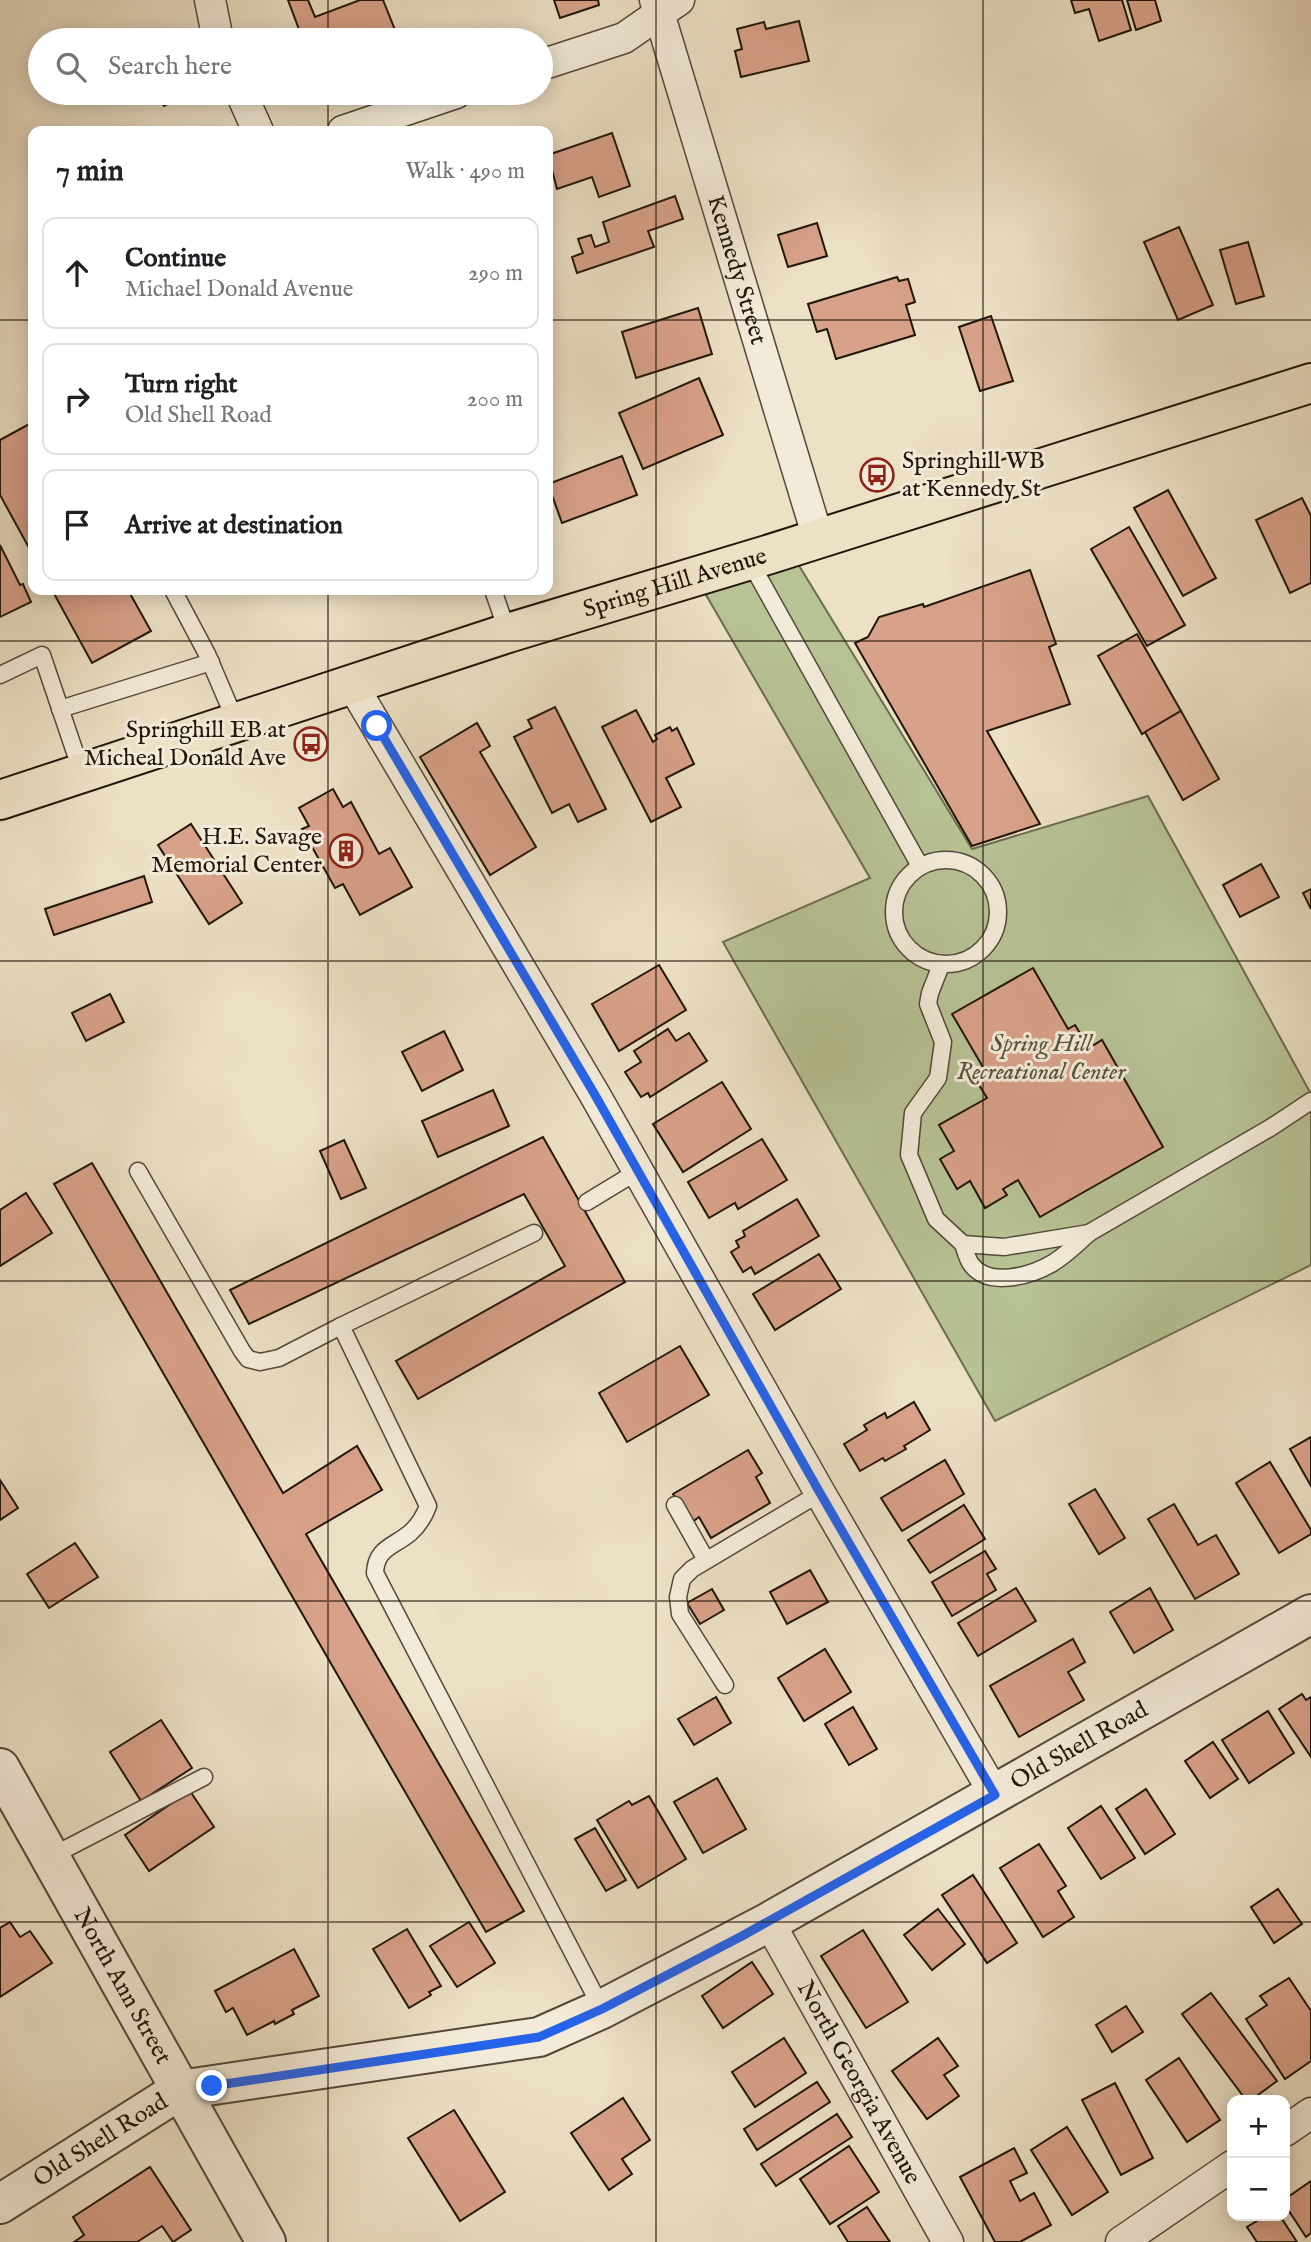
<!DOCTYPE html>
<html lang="en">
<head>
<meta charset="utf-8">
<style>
	body { margin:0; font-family:"IM FELL English",serif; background:#f6f6f6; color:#202124 }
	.controls { position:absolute; right:21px; bottom:21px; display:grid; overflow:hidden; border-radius:14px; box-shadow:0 4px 18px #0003 }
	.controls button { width:63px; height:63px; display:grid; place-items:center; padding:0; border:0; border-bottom:2px solid #e0e0e0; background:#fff; color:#202124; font:35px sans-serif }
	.stop { position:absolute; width:21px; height:21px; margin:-16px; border:5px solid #2563eb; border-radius:50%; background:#fff }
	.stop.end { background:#2563eb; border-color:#fff; box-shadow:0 2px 7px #0008 }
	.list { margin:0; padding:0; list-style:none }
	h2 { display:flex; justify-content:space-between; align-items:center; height:91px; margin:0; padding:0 28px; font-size:30px }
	h2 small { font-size:23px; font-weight:400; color:#757577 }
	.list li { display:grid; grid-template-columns:46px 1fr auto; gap:21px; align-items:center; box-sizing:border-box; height:112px; margin:0 14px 14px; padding:0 14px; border:2px solid #e0e0e0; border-radius:14px }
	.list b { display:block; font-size:26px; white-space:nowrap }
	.list p { margin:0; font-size:23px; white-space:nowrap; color:#757577 }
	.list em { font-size:23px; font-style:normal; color:#757577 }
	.icon { flex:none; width:38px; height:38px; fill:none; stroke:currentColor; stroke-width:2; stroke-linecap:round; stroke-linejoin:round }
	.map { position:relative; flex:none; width:1311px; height:2242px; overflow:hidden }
	.search { position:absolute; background:#fff; box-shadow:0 4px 18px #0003; left:28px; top:28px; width:525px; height:77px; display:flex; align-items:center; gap:18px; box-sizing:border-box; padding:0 24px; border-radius:38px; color:#757577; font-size:26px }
	.panel { position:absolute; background:#fff; box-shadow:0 4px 18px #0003; left:28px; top:126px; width:525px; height:469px; border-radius:14px }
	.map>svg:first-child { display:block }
	.green { fill:#b7c295; stroke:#6c6c50; stroke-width:2 }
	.building { fill:#d8a189; stroke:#20160a; stroke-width:2 }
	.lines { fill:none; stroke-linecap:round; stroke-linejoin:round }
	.service-casing { stroke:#534839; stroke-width:19 }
	.minor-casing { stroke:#534839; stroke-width:33 }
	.tertiary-casing { stroke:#534839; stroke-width:42 }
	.primary-casing { stroke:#20160a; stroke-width:42 }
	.service { stroke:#f3ebd9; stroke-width:16 }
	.minor { stroke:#f3ebd9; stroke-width:30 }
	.tertiary { stroke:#f3ebd9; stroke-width:38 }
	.primary { stroke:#ece0c5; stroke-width:38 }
	.route { stroke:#2563eb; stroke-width:9 }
	.grid { fill:none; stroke:#20160a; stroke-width:2; stroke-opacity:0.55 }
	.labels { text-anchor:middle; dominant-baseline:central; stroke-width:6; stroke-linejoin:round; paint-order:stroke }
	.street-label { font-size:24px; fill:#20160a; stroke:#f3ebd9 }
	.poi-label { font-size:24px; fill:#20160a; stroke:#f3ebd9; text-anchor:end }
	.park-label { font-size:24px; font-style:italic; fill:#55523b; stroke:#f3ebd9 }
</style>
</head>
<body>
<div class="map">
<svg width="1311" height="2242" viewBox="0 0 1311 2242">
	<rect width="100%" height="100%" fill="#ece0c5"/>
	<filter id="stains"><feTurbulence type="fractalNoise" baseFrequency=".00286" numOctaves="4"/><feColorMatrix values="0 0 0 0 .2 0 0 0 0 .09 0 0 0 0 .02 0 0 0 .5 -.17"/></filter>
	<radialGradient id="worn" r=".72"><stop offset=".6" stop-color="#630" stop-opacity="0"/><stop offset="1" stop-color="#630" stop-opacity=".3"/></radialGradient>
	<path class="green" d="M795,559L972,849L1148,796L1311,1094V1265L995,1421L723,942L870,878L702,588Z"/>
	<g class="building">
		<path d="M288,0H308L315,17L360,0H383L399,40H303Z"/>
		<path d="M554,0H598L599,5L560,18Z"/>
		<path d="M1071,0H1122L1131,30L1099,41L1089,9L1075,13Z"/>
		<path d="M1127,0H1155L1161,21L1136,30Z"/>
		<path d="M799,21L809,61L741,77L735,51L742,49L737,29L764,22L766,29Z"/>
		<path d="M157,93H188L164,106Z"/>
		<path d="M612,133L630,186L599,197L592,177L557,189L548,155Z"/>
		<path d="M675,196L683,219L648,231L654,247L577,273L572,257L583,253L578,239L591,235L595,247L609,242L603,222Z"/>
		<path d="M817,223L827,256L788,267L778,235Z"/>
		<path d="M1179,227L1213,305L1178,320L1144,242Z"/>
		<path d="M1248,242L1264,296L1236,304L1220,250Z"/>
		<path d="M897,277L899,281L908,279L915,302L906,305L915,335L836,359L827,329L817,332L808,304Z"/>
		<path d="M698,308L712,354L636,378L622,332Z"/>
		<path d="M991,316L1013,381L980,391L959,327Z"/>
		<path d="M699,378L723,435L643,469L619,413Z"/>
		<path d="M33,422V555L0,495V440Z"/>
		<path d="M622,456L637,495L562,523L548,484Z"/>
		<path d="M1168,490L1216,578L1183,596L1134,508Z"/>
		<path d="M1302,498L1311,516V583L1290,593L1256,520Z"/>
		<path d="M1129,527L1185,625L1147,646L1091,549Z"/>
		<path d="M0,545L20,585L23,584L31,602L0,617Z"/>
		<path d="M1030,570L1056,644L1049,647L1070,704L987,731L1040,824L972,846L855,643L868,637L879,617L923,604L924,607Z"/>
		<path d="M52,590H128L151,631L92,663Z"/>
		<path d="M1137,634L1181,711L1142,734L1098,656Z"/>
		<path d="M555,707L606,809L578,822L569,804L552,813L514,737L532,728L528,720Z"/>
		<path d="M636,710L653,742L657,739L655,735L670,727L672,731L677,728L694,764L666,778L681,807L651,822L602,727Z"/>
		<path d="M1181,711L1219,779L1183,800L1145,732Z"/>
		<path d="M477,723L490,746L480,752L536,847L490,875L420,757Z"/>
		<path d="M333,789L343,807L351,802L379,854L390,848L412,887L360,915L343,884L335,888L302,829L309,826L299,808Z"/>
		<path d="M191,824L242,903L209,924L158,845Z"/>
		<path d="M1261,864L1279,897L1240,917L1223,885Z"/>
		<path d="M144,876L152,902L54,935L45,909Z"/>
		<path d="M1311,889V909L1303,893Z"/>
		<path d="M659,965L686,1010L619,1051L592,1004Z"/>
		<path d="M1033,968L1068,1029L1075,1025L1089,1048L1102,1040L1163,1147L1040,1217L1018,1180L1003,1189L1007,1195L985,1208L970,1181L957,1189L940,1159L954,1151L939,1125L987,1098L976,1080L987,1074L952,1014Z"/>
		<path d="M110,994L124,1022L86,1041L72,1013Z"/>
		<path d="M668,1029L676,1041L689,1033L707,1061L650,1097L648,1093L641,1097L625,1072L641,1062L634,1051Z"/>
		<path d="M444,1031L463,1070L422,1091L402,1052Z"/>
		<path d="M722,1082L751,1129L683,1172L653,1124Z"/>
		<path d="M493,1090L509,1126L438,1157L422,1121Z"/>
		<path d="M543,1137L625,1282L418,1399L396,1361L565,1266L524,1194L249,1324L230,1290Z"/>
		<path d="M762,1139L787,1180L738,1209L735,1203L709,1218L688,1182Z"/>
		<path d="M344,1140L366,1188L341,1199L320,1151Z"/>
		<path d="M92,1163L283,1493L357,1446L382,1490L306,1534L524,1911L486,1932L54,1184Z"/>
		<path d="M26,1193L52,1233L0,1266V1210Z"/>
		<path d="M797,1199L819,1236L755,1274L751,1267L743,1272L731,1252L739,1247L736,1241L745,1236L743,1231Z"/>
		<path d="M819,1254L841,1289L775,1330L753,1294Z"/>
		<path d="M680,1346L709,1395L627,1442L599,1393Z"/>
		<path d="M914,1402L930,1430L904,1446L906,1449L885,1461L883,1458L860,1471L844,1444L867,1430L864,1425L885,1413L887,1418Z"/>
		<path d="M1311,1437V1486L1290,1449Z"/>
		<path d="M748,1450L762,1473L756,1477L770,1503L711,1538L699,1517L691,1523L673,1494Z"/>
		<path d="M945,1460L964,1494L902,1531L881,1498Z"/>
		<path d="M1270,1462L1311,1530V1534L1279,1553L1236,1483Z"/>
		<path d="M0,1480L18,1508L0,1520Z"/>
		<path d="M1095,1489L1125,1538L1099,1554L1069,1504Z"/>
		<path d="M1174,1504L1198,1545L1216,1535L1239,1574L1195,1599L1148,1519Z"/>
		<path d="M964,1505L985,1539L930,1573L908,1540Z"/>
		<path d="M75,1543L98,1577L49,1608L27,1574Z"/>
		<path d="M985,1551L996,1569L987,1574L996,1590L952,1616L932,1582Z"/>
		<path d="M810,1570L828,1602L787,1624L770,1592Z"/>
		<path d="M1016,1588L1036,1621L978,1656L958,1623Z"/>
		<path d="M1150,1588L1173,1630L1134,1653L1110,1612Z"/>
		<path d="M712,1589L724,1610L700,1624L687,1603Z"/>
		<path d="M1073,1639L1085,1662L1068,1672L1084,1700L1019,1737L990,1686Z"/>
		<path d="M825,1649L851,1692L804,1721L778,1678Z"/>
		<path d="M1302,1694L1306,1700L1311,1697V1757L1279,1709Z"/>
		<path d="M716,1697L731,1723L694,1745L678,1719Z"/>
		<path d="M853,1707L877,1749L849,1765L825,1724Z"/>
		<path d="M1268,1711L1294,1753L1249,1783L1222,1740Z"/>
		<path d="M161,1720L192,1768L141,1801L110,1752Z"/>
		<path d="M1213,1742L1238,1779L1210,1798L1185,1761Z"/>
		<path d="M717,1778L746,1829L703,1853L674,1802Z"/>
		<path d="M1146,1789L1175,1834L1145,1854L1116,1809Z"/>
		<path d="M190,1791L214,1827L149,1871L125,1835Z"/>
		<path d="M649,1796L686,1859L638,1888L597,1820L629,1801L632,1805Z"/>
		<path d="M1101,1806L1135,1858L1101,1879L1068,1828Z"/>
		<path d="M595,1828L626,1880L606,1891L575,1839Z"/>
		<path d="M1039,1844L1066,1886L1058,1891L1074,1917L1043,1937L1000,1868Z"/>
		<path d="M973,1875L1017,1943L987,1963L942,1895Z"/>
		<path d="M1278,1889L1302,1924L1274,1943L1251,1907Z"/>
		<path d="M938,1909L965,1944L932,1970L904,1935Z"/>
		<path d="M10,1922L20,1937L30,1931L52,1963L0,1997V1928Z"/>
		<path d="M469,1922L495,1963L457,1987L430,1946Z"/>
		<path d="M407,1929L441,1986L429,1992L431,1995L409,2008L373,1949Z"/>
		<path d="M863,1930L908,2002L866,2028L821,1956Z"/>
		<path d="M294,1949L319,1996L292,2010L294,2014L275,2024L274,2021L247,2035L233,2008L226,2012L215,1991Z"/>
		<path d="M752,1962L773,1994L723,2028L702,1996Z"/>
		<path d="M1289,1978L1311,2011V2061L1285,2079L1246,2019L1267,2005L1260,1996Z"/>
		<path d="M1211,1993L1277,2081L1251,2100H1246L1182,2014Z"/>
		<path d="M1126,2006L1143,2032L1112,2052L1096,2025Z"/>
		<path d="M784,2038L806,2073L755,2107L732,2072Z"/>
		<path d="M938,2038L958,2066L944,2075L959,2096L927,2119L892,2071Z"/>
		<path d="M1179,2058L1220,2120L1187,2142L1146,2080Z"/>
		<path d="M817,2082L830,2102L757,2150L744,2129Z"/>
		<path d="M1115,2083L1153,2158L1121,2175L1082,2100Z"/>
		<path d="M623,2098L650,2140L622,2159L632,2174L609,2190L571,2133Z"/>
		<path d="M454,2110L505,2192L460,2221L408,2138Z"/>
		<path d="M837,2114L852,2137L776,2186L761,2164Z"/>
		<path d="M1067,2127L1108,2192L1072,2215L1031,2150Z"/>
		<path d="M849,2146L879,2192L830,2224L800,2179Z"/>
		<path d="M1014,2148L1027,2173L1010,2181L1020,2201L1034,2193L1051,2225L1020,2242H995L960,2177Z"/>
		<path d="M150,2167L191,2230L173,2242L162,2226L137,2242H74L84,2235L73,2217Z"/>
		<path d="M1311,2181V2233L1306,2237L1285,2205V2199Z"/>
		<path d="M867,2207L890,2242H848L838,2226Z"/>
		<path d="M1265,2216H1280L1297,2242H1257L1247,2227Z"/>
	</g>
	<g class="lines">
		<defs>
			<g id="service">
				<path d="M749,560L920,866"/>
				<path d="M173,590L207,654L236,722"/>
				<path d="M493,590L508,633"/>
				<path d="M0,675L42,655L82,773"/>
				<path d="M60,709L211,662"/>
				<circle cx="946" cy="912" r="52"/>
				<path d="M941,965L930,993L928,1004L943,1042L938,1078L913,1113L909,1155L936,1219L963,1244L1004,1247L1089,1233L1270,1128L1311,1101"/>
				<path d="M138,1171L242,1351L248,1359L260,1362L279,1358L341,1326L534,1233"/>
				<path d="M587,1202L638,1171"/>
				<path d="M963,1244C965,1249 967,1259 971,1264C988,1288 1030,1276 1051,1264C1065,1256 1077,1244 1089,1233"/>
				<path d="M341,1326L428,1506C424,1517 419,1525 410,1533C393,1547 376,1548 375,1573L602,2009"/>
				<path d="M675,1505L706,1560"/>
				<path d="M725,1685L680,1614L678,1597L682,1579L692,1569L820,1493"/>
				<path d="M50,1857L204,1777"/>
			</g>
			<g id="minor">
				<path d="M210,0L218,40"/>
				<path id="s1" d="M655,0L818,538"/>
				<path d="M541,65L624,38L679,0"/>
				<path d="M241,93L258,131"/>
				<path d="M343,131L456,93"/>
				<path d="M353,686L595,1095L820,1493L995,1795"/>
				<path id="s2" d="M769,1922L948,2242"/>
				<path d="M1285,2131L1311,2113"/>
				<path d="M1121,2242L1232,2166"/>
			</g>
			<g id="tertiary">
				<path id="s3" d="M0,1768L266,2242"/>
				<path id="s4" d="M0,2204L180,2090L539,2037L602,2009L769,1922L1311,1614"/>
			</g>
			<g id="primary">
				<path id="s5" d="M0,800L508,633L767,555L1311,383"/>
			</g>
		</defs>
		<use href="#service" class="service-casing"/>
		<use href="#minor" class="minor-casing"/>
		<use href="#tertiary" class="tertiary-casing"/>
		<use href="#primary" class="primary-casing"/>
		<use href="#service" class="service"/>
		<use href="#minor" class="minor"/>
		<use href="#tertiary" class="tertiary"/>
		<use href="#primary" class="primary"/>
	</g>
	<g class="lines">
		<path class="route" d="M212,2086L539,2037L602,2009L742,1936L995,1795L820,1493L595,1095L377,726"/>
	</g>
	<path class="grid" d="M328,0V40M656,0V2242M983,0V2242M328,93V131M0,320H33M548,320H1311M328,590V2242M0,641H1311M0,961H1311M0,1281H1311M0,1601H1311M0,1922H1311"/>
	<defs>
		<symbol id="bus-ring" viewBox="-11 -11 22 22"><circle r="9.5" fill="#f3ebd9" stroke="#8f2418" stroke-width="1.5"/><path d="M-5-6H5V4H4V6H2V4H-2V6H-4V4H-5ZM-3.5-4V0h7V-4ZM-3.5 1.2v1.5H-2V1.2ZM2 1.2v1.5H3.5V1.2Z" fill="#8f2418"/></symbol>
		<symbol id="building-ring" viewBox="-11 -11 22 22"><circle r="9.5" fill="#f3ebd9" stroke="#8f2418" stroke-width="1.5"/><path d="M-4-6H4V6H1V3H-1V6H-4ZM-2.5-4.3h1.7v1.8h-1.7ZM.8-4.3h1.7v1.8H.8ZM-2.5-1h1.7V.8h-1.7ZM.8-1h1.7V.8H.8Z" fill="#8f2418"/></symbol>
	</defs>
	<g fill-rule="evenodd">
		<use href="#bus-ring" x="858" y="456" width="38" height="38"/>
		<use href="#bus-ring" x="292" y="725" width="38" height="38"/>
		<use href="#building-ring" x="327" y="832" width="38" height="38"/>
	</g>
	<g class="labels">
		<g class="street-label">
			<text stroke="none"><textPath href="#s1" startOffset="282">Kennedy Street</textPath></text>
			<text stroke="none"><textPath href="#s5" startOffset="709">Spring Hill Avenue</textPath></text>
			<text stroke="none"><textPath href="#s4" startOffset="1190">Old Shell Road</textPath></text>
			<text stroke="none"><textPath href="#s3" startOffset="250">North Ann Street</textPath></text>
			<text stroke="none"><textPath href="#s2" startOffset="184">North Georgia Avenue</textPath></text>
			<text stroke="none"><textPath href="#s4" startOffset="119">Old Shell Road</textPath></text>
		</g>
		<g class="poi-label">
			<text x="902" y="461" text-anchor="start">Springhill WB<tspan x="902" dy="28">at Kennedy St</tspan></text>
			<text x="286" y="730">Springhill EB at<tspan x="286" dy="28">Micheal Donald Ave</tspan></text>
			<text x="322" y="837">H.E. Savage<tspan x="322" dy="28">Memorial Center</tspan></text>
		</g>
		<g class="park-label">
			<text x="1041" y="1044">Spring Hill<tspan x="1041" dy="28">Recreational Center</tspan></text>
		</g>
	</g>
	<rect width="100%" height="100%" filter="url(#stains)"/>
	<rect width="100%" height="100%" fill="url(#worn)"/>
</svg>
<div class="controls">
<button>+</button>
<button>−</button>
</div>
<div class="stop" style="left:377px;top:726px"></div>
<div class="stop end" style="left:212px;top:2086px"></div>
<div class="search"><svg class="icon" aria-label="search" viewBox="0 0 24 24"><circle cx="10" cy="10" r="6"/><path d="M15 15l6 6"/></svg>Search here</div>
<section class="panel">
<h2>7 min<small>Walk · 490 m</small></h2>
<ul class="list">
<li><svg class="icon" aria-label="ahead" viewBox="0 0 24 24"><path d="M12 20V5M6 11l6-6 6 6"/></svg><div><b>Continue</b><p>Michael Donald Avenue</p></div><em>290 m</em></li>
<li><svg class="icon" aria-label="right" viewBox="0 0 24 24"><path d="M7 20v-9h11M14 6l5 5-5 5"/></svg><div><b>Turn right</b><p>Old Shell Road</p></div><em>200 m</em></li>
<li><svg class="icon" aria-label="arrive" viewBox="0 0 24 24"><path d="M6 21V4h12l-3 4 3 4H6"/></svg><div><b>Arrive at destination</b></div></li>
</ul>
</section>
</div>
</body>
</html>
